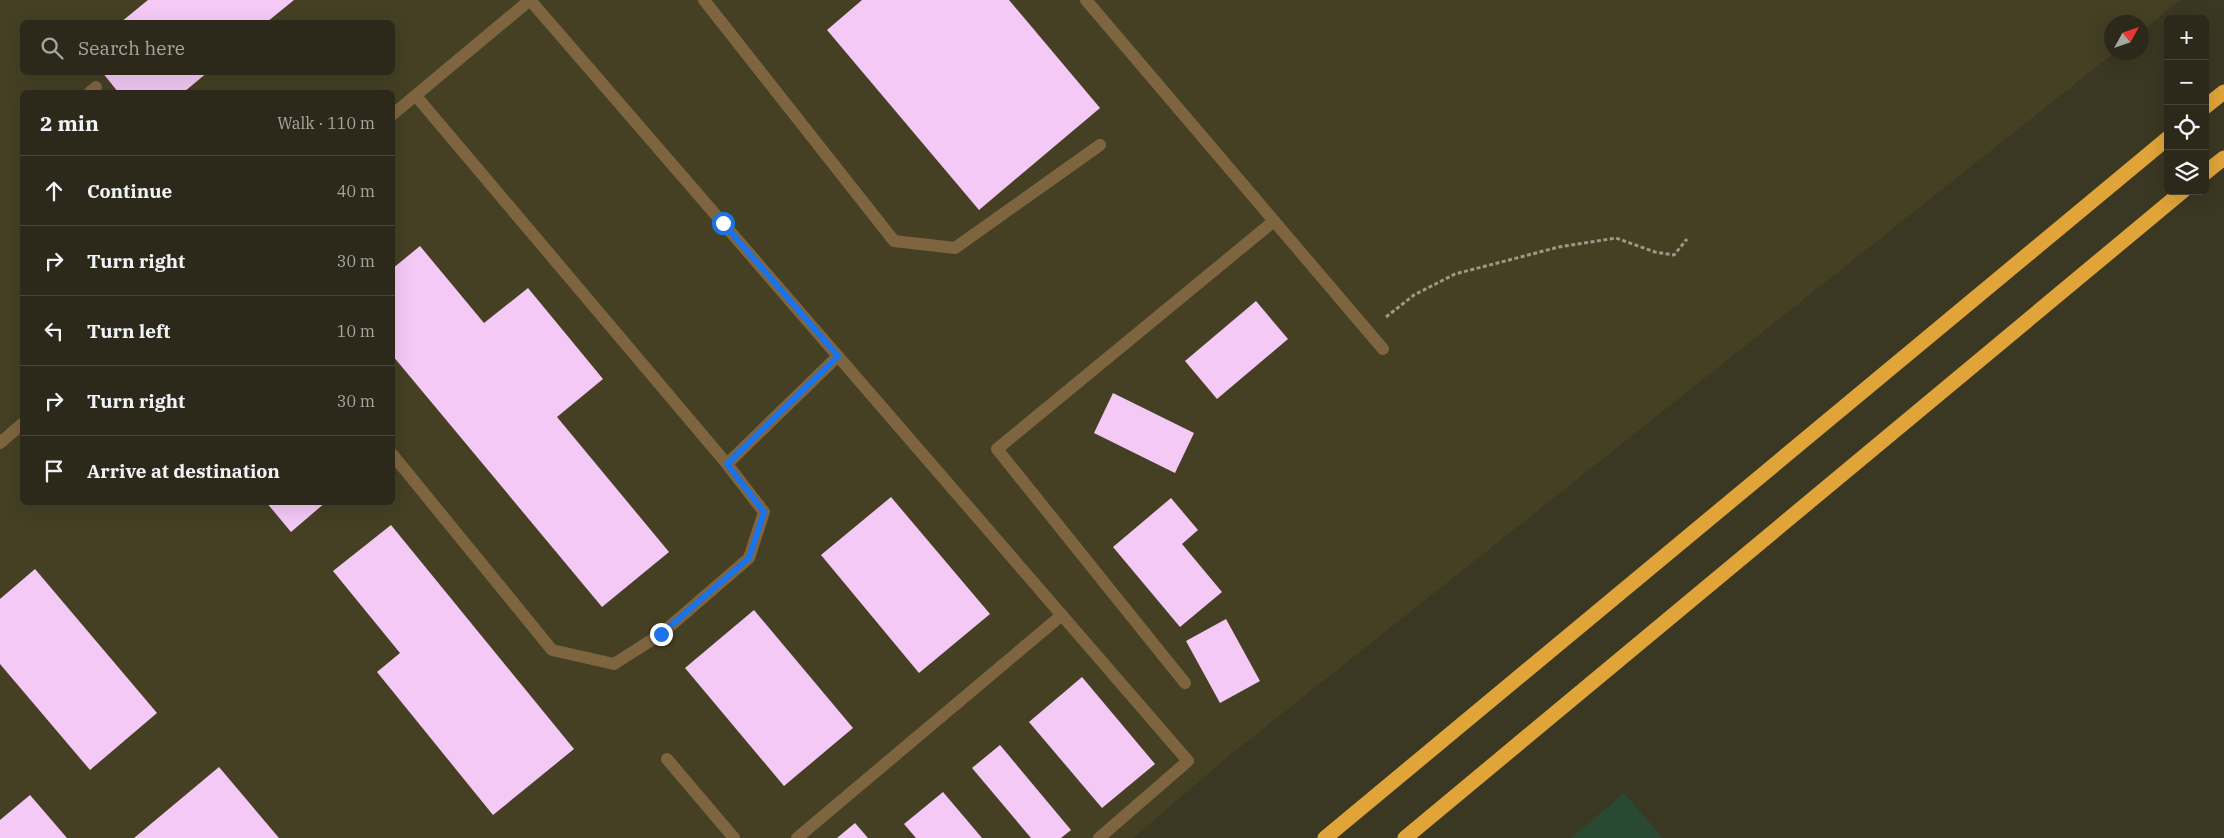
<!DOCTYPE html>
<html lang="en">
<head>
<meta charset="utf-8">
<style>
	body { margin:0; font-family:"IBM Plex Serif",serif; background:#383527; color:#f1f3f6 }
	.controls { position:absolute; right:15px; top:15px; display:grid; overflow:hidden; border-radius:8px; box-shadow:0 5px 20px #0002 }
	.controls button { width:45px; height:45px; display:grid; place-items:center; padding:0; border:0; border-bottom:1px solid #484539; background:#2c291a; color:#f1f3f6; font:25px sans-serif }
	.compass { position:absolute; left:2104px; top:15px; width:45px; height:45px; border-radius:50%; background:#2c291a; box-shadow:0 5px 20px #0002; rotate:50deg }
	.stop { position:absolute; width:15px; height:15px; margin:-11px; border:4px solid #1a73e8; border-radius:50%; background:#fff }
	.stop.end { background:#1a73e8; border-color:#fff; box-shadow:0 1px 5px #0008 }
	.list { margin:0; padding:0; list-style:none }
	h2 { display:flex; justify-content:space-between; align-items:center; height:65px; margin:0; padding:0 20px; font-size:21px }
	h2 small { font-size:16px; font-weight:400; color:#a6a6a2 }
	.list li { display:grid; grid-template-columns:32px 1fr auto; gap:15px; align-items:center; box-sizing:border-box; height:70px; padding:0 20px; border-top:1px solid #484539 }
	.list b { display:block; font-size:19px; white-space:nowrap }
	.list em { font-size:16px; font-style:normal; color:#a6a6a2 }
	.icon { flex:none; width:28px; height:28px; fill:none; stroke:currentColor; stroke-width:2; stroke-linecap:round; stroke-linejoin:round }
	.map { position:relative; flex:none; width:2224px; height:838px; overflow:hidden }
	.search { position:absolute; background:#2c291a; box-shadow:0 5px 20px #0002; left:20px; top:20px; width:375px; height:55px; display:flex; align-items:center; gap:12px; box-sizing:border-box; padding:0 18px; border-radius:8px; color:#a6a6a2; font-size:19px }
	.panel { position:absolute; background:#2c291a; box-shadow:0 5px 20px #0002; left:20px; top:90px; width:375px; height:415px; border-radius:8px }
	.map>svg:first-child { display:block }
	.built { fill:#454024; fill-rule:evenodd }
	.green { fill:#2a4933 }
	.building { fill:#f4c9f6 }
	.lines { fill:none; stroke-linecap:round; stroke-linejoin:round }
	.path { stroke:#9b9888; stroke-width:3; stroke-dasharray:4 2.5; stroke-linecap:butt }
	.service { stroke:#7e6540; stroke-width:12 }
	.tertiary { stroke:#7e6540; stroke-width:12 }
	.motorway { stroke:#e0a439; stroke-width:15 }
	.route { stroke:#1a73e8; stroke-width:6 }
</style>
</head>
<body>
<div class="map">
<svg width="2224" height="838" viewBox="0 0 2224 838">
	<rect width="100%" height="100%" fill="#3a3722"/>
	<path class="built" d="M0,0H2180L2142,31V22H2112V52L2114,53L1230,755L1133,838H0ZM22,22H392V72H22ZM22,92H392V502H22Z"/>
	<path class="green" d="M1624,793L1663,838H1571Z"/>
	<g class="building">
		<path d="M148,0H294L267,22H121Z"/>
		<path d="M862,0H1009L1100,108L979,210L827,30Z"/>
		<path d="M102,72H208L184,92H118Z"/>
		<path d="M420,246L484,323L528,288L603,379L557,417L669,552L602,607L392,355V269Z"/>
		<path d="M1256,301L1288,339L1217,399L1185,361Z"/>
		<path d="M1113,393L1194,433L1175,473L1094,433Z"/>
		<path d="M891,497L990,614L919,673L821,555Z"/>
		<path d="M1171,498L1198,530L1182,544L1222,592L1180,627L1113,547Z"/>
		<path d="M266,502H326L291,532Z"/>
		<path d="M391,525L574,749L493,815L377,672L400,653L333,571Z"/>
		<path d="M35,569L157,713L90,770L0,664V599Z"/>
		<path d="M754,610L853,728L784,786L685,668Z"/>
		<path d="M1226,619L1260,681L1220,703L1186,641Z"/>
		<path d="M1082,677L1155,764L1102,808L1029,722Z"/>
		<path d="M1000,745L1071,830L1061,838H1031L972,768Z"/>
		<path d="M219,767L279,838H134Z"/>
		<path d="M943,792L982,838H916L904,824Z"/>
		<path d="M30,795L67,838H0V820Z"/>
		<path d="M855,823L868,838H837Z"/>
	</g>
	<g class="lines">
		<path class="path" d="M1386,317L1414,295L1455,274L1559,247L1616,238L1655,252L1674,255L1687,239"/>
		<g class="service">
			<path d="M530,0L1188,761L1099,838"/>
			<path d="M704,0L894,241L955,248L1100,145"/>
			<path d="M1086,0L1383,349"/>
			<path d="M90,92L96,87"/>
			<path d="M392,454L552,650L614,664L661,634L749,558L764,512L727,464L416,96"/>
			<path d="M727,464L838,356"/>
			<path d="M1185,683L997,449L1274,221"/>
			<path d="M667,759L734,838"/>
			<path d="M797,838L1062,615"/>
		</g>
		<g class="tertiary">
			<path d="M392,115L530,0"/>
			<path d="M0,443L22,424"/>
		</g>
		<g class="motorway">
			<path d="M2205,107L2224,92"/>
			<path d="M2205,173L2224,158"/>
			<path d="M1325,838L2168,138"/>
			<path d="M1405,838L2183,191"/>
		</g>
	</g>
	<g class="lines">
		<path class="route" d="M661,634L749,558L764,512L727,464L838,356L723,223"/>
	</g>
</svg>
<div class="controls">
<button>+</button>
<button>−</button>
<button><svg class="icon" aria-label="locate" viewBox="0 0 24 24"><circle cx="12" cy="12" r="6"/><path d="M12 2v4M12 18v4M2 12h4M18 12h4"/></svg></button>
<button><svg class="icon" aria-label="layers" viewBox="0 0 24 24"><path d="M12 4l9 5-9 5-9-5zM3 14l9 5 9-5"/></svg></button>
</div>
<svg class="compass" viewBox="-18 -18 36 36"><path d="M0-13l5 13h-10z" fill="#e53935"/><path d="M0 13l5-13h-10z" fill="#a6a6a2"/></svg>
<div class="stop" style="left:723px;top:223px"></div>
<div class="stop end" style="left:661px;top:634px"></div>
<div class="search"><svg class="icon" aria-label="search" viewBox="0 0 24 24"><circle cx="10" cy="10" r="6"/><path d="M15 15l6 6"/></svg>Search here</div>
<section class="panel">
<h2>2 min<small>Walk · 110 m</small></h2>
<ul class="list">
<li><svg class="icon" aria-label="ahead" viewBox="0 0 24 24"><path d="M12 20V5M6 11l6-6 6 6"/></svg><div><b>Continue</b></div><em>40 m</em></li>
<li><svg class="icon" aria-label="right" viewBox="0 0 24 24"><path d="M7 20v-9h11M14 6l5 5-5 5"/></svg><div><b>Turn right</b></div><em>30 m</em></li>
<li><svg class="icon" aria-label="left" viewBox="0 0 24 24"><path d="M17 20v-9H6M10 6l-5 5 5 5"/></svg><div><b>Turn left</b></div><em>10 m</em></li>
<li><svg class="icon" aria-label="right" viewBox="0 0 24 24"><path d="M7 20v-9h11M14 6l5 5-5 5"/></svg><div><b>Turn right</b></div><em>30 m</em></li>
<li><svg class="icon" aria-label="arrive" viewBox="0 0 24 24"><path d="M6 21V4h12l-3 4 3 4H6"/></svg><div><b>Arrive at destination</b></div></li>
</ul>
</section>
</div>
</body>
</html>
